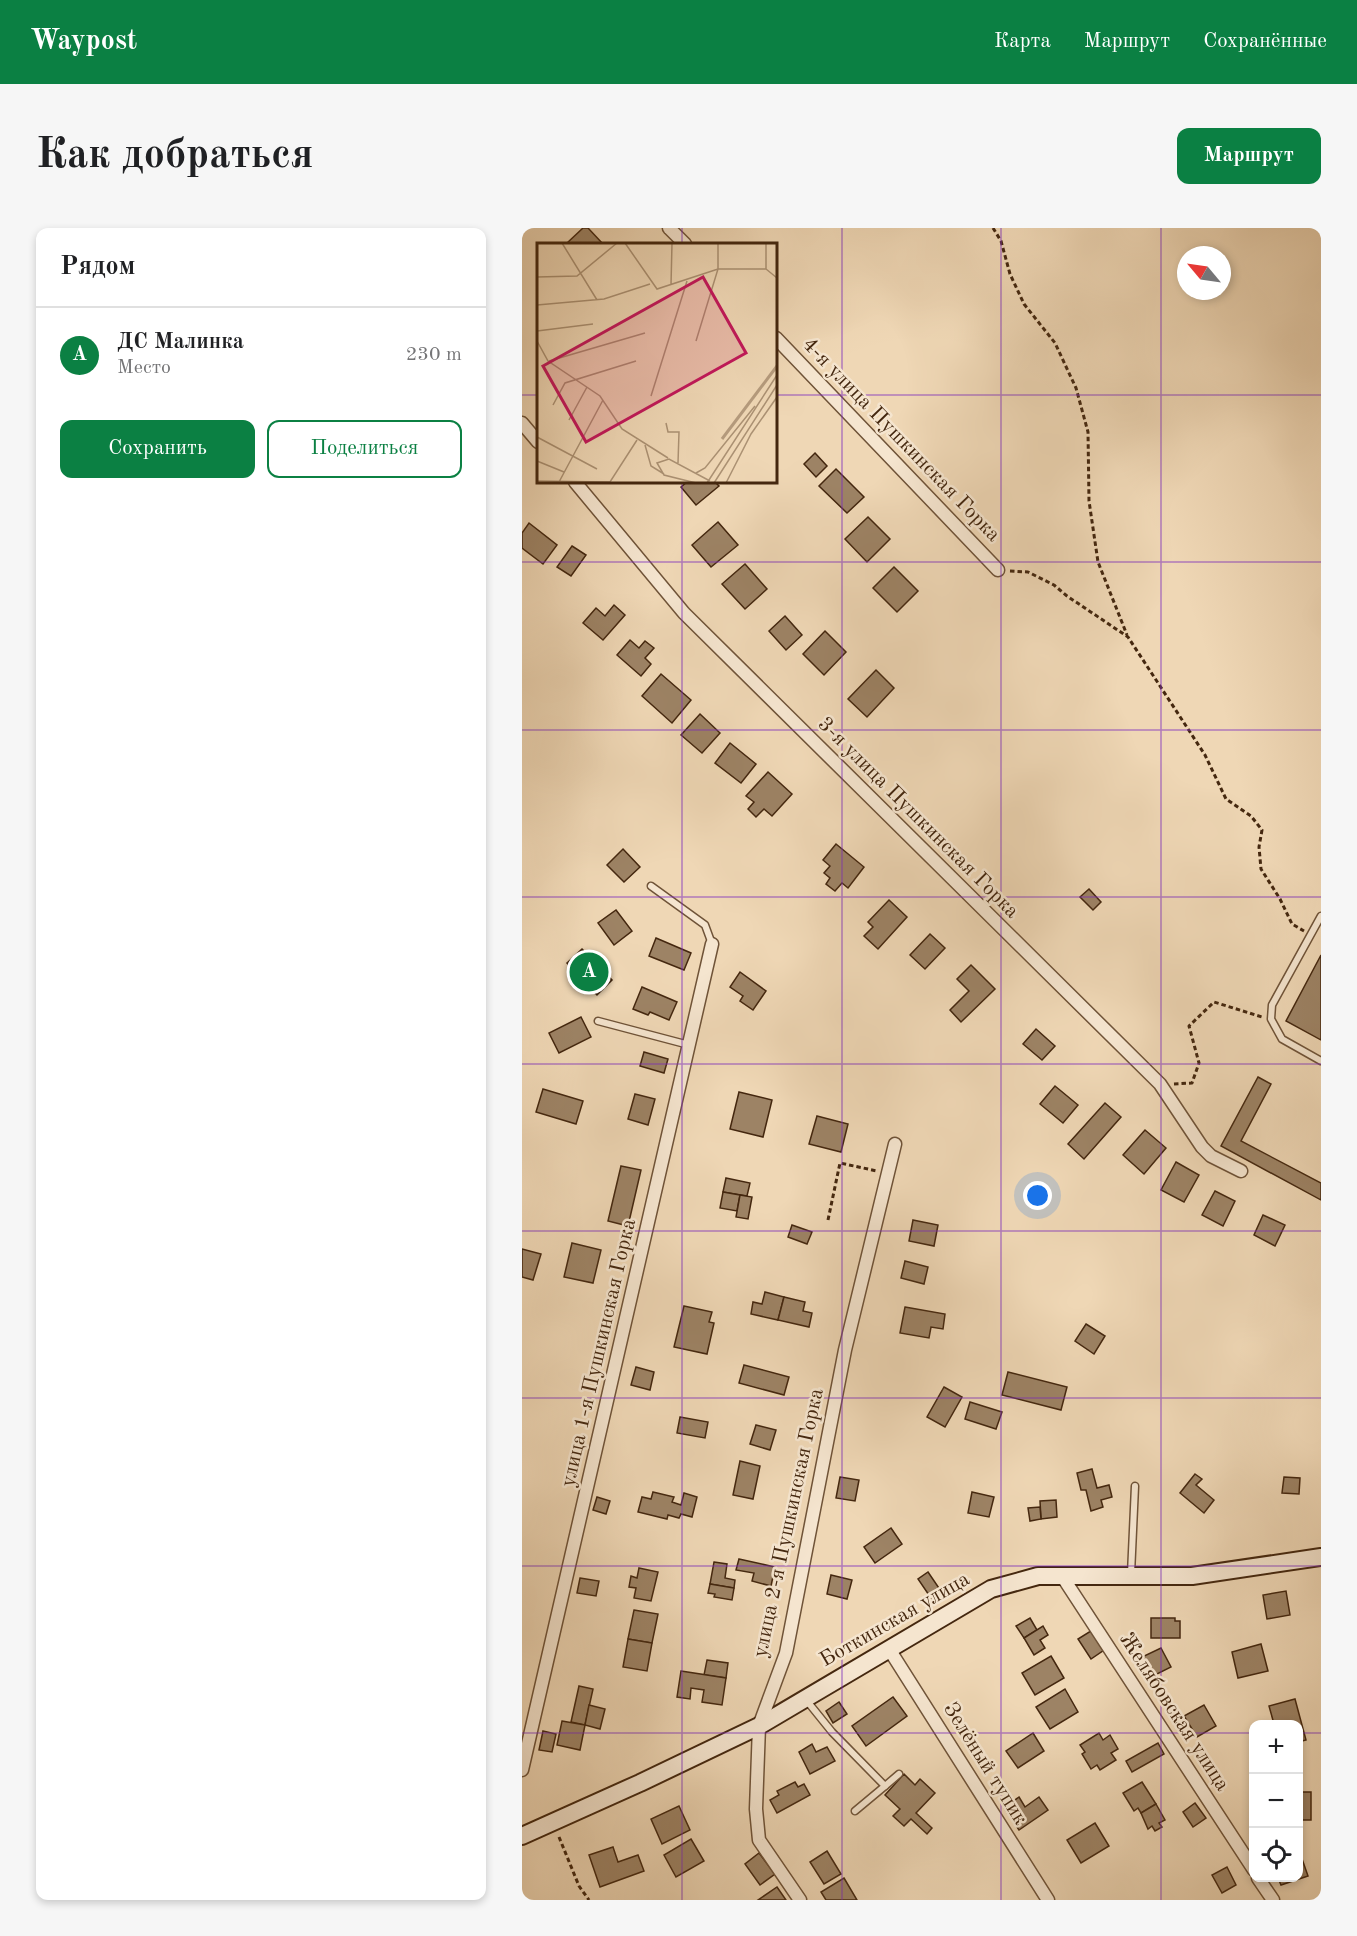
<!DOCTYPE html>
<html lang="ru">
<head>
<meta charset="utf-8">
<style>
	body { margin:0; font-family:"Old Standard TT",serif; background:#f6f6f6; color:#202124 }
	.controls { position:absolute; right:18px; bottom:18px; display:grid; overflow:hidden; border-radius:12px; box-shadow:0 3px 9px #0003 }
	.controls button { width:54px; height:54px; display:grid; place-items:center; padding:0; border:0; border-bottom:2px solid #e0e0e0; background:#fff; color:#202124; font:30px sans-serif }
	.compass { position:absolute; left:655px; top:18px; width:54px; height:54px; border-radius:50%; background:#fff; box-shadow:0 3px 9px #0003; rotate:299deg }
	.you { position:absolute; left:516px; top:968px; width:21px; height:21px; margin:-15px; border:4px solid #fff; border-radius:50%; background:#1a73e8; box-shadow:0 0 0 9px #1a73e833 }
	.badge { display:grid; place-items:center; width:39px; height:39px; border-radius:50%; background:#0b8043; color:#fff; font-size:20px; font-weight:700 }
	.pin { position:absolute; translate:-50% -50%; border:3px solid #fff; box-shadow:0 2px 6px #0006 }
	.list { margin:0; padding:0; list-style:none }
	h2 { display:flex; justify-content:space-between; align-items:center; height:78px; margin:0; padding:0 24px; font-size:26px }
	h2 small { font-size:20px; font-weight:400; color:#757577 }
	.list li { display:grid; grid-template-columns:39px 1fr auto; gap:18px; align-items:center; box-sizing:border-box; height:96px; padding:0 24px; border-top:2px solid #e0e0e0 }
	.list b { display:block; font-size:22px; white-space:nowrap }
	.list p { margin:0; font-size:20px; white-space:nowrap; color:#757577 }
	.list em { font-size:20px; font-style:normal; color:#757577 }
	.actions { display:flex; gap:12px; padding:18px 24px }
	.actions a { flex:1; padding:14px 0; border:2px solid #0b8043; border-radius:12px; text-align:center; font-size:21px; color:#0b8043 }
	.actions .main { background:#0b8043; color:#fff }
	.icon { flex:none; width:33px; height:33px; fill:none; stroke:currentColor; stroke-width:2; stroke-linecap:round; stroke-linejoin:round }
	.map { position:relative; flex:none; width:799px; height:1672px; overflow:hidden; border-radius:12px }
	header { display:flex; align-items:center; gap:36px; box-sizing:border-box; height:84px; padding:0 30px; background:#0b8043; color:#fff }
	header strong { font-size:28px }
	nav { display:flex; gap:33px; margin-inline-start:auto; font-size:21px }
	.intro { display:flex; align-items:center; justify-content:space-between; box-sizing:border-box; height:144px; padding:0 36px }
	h1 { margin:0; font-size:42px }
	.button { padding:15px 27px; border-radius:12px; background:#0b8043; color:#fff; font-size:21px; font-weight:700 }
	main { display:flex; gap:36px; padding:0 36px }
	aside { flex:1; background:#fff; border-radius:12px; box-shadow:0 3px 9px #0003 }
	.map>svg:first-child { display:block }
	.building { fill:#9d8365; stroke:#44270f; stroke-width:1.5 }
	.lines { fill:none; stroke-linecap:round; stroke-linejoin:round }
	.lane-casing { stroke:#6f5338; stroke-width:9 }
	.street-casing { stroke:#6f5338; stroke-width:15 }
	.secondary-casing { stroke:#44270f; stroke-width:20 }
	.path { stroke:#44270f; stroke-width:3; stroke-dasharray:4.5 3; stroke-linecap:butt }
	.lane { stroke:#f5e5cf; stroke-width:6 }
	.street { stroke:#f5e5cf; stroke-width:12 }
	.secondary { stroke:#f5e5cf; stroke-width:16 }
	.grid { fill:none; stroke:#7b2cbf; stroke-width:1.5; stroke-opacity:0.55 }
	.labels { text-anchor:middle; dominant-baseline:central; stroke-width:5; stroke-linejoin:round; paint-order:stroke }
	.street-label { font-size:21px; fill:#44270f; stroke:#f5e5cf }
	.inset-river { fill:none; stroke:#b59b7d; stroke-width:3 }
	.inset-road { fill:none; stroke:#ab9173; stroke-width:1.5 }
	.view { fill:#c2185b; fill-opacity:0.15; stroke:#c2185b; stroke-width:3 }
	.inset-edge { fill:none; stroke:#44270f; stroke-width:3 }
</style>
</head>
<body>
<header>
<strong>Waypost</strong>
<nav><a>Карта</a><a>Маршрут</a><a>Сохранённые</a></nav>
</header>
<div class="intro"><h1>Как добраться</h1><a class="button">Маршрут</a></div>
<main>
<aside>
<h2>Рядом<small></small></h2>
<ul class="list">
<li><span class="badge">A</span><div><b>ДС Малинка</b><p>Место</p></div><em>230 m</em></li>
</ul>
<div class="actions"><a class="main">Сохранить</a><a>Поделиться</a></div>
</aside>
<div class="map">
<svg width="799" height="1672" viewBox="0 0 799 1672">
	<rect width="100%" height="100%" fill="#efd7b5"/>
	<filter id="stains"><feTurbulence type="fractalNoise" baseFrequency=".00333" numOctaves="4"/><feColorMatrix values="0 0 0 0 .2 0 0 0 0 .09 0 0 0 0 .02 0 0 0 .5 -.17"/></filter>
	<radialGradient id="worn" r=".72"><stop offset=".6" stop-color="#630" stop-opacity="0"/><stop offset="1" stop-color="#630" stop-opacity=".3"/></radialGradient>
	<g class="building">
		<path d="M61,0H66L81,16H44Z"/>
		<path d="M293,225L305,238L294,249L282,236Z"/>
		<path d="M314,241L342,269L325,285L297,258Z"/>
		<path d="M165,254H193L197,258L174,277L159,259Z"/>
		<path d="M346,289L368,311L345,334L323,311Z"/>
		<path d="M196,294L216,317L189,339L170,317Z"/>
		<path d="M7,295L35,317L21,336L0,320V305Z"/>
		<path d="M50,318L64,327L49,348L35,339Z"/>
		<path d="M223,336L245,361L223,381L200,356Z"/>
		<path d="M372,339L396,363L375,384L351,360Z"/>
		<path d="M92,377L103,387L81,412L61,395L74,380L83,388Z"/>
		<path d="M263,388L280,407L264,422L247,403Z"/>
		<path d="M303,403L324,424L302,447L281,426Z"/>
		<path d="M108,412L117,420L123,413L132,420L123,430L129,436L119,448L95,427Z"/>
		<path d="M354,442L372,460L345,489L326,471Z"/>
		<path d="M139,446L169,472L150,495L120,468Z"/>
		<path d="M178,486L198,505L180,525L159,507Z"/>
		<path d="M208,515L234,536L219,555L193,535Z"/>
		<path d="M246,544L270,566L250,588L242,581L234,589L226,581L232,574L224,568Z"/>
		<path d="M314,616L342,639L326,660L320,655L313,663L304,656L308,650L302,645L308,638L301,632Z"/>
		<path d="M101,621L118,639L102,654L85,637Z"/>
		<path d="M567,661L579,674L571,682L558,669Z"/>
		<path d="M367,672L385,689L356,721L342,708L351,699L346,694Z"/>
		<path d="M94,682L110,703L92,717L76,695Z"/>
		<path d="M408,706L423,720L403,741L388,727Z"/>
		<path d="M134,710L169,725L162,742L127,728Z"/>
		<path d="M60,721L90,752L75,767L45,735Z"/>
		<path d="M799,727V812L764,793Z"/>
		<path d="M449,737L473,761L439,794L428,782L447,763L435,751Z"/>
		<path d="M218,744L244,763L231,782L218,773L221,768L208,759Z"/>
		<path d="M120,759L155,774L147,792L128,784L126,787L111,781Z"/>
		<path d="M59,789L69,809L37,825L27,805Z"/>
		<path d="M514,801L533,818L520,832L501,816Z"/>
		<path d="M122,824L146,831L142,845L118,838Z"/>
		<path d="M736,849L749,856L719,913L799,955V972L699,918Z"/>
		<path d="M533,858L556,877L541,895L518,876Z"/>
		<path d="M21,861L61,873L54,896L14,884Z"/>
		<path d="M217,864L250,872L241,909L208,901Z"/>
		<path d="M113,866L133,871L126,897L106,891Z"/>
		<path d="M583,875L599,889L562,931L546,916Z"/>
		<path d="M295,888L326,896L319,924L287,916Z"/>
		<path d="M623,902L644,920L622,946L601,927Z"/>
		<path d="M654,934L677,947L662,974L639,962Z"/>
		<path d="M99,938L119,942L106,998L86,993Z"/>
		<path d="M204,950L228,955L225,968L201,964Z"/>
		<path d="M693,963L713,973L701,998L680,987Z"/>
		<path d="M201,964L218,967L215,983L198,980Z"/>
		<path d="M218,967L230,969L226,991L214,989Z"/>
		<path d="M741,987L763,997L753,1018L732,1007Z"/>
		<path d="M391,992L416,997L412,1018L387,1013Z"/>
		<path d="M270,997L290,1004L285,1016L266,1009Z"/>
		<path d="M50,1015L79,1022L71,1055L42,1049Z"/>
		<path d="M0,1021L19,1026L11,1052L0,1049Z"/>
		<path d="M383,1033L406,1039L402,1056L379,1050Z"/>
		<path d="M243,1064L262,1069L256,1092L229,1086L231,1074L240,1076Z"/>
		<path d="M262,1069L283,1074L281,1083L290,1085L287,1099L256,1092Z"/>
		<path d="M162,1078L190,1084L187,1094L192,1095L185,1126L152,1119Z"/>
		<path d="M383,1079L423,1086L421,1101L409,1099L407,1110L378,1105Z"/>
		<path d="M564,1096L583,1108L572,1126L553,1113Z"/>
		<path d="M222,1137L267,1149L262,1167L217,1155Z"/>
		<path d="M114,1139L132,1144L128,1162L109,1157Z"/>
		<path d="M486,1144L545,1159L539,1182L480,1167Z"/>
		<path d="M422,1159L440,1169L423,1199L405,1189Z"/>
		<path d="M448,1174L480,1184L474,1201L443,1191Z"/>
		<path d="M158,1189L186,1194L183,1210L155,1205Z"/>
		<path d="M234,1197L254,1202L248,1222L228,1216Z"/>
		<path d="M218,1233L238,1238L231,1271L211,1267Z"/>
		<path d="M570,1241L575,1260L587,1257L590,1269L579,1272L581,1279L569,1283L564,1262H559L555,1245Z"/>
		<path d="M673,1246L680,1251L674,1257L692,1272L682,1285L658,1265Z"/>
		<path d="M318,1249L337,1252L333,1273L314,1270Z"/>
		<path d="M762,1249L778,1250L777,1266L760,1265Z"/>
		<path d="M131,1264L152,1269L150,1274L159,1277L162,1265L175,1269L170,1289L159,1286L157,1290L146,1287L145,1291L116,1284L120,1269L129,1271Z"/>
		<path d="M450,1264L472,1269L467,1289L446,1285Z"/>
		<path d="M75,1269L88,1273L84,1286L71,1282Z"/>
		<path d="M534,1272L535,1289L519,1291L518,1273Z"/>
		<path d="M518,1279L519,1291L508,1293L506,1280Z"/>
		<path d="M369,1300L380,1316L353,1335L342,1319Z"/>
		<path d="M217,1331L253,1339L249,1358L230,1353L232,1345L214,1342Z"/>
		<path d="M192,1334L205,1336L203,1350L213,1352L212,1360L188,1356Z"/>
		<path d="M117,1340L136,1344L129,1373L112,1370L114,1360L107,1359L109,1348L115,1350Z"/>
		<path d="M406,1344L421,1366L411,1373L396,1351Z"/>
		<path d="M309,1347L330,1352L325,1371L305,1366Z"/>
		<path d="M58,1350L77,1353L74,1368L55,1365Z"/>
		<path d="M188,1356L212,1360L210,1372L192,1369L193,1366L186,1365Z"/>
		<path d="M764,1363L768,1387L745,1391L741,1367Z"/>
		<path d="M112,1382L136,1386L130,1415L106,1411Z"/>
		<path d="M508,1390L515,1402L502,1410L494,1398Z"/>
		<path d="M629,1390H653V1393H658V1410H629Z"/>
		<path d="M521,1398L526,1407L518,1412L523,1420L512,1427L502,1410Z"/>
		<path d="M572,1401L585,1420L569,1431L556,1411Z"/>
		<path d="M106,1411L130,1415L125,1443L101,1439Z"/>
		<path d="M739,1416L746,1443L716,1450L710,1424Z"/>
		<path d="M639,1420L649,1439L629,1449L620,1429Z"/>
		<path d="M529,1428L542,1450L513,1467L500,1445Z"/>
		<path d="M185,1432L206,1435L204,1450L182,1447Z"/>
		<path d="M159,1443L204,1450L200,1477L180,1474L182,1462L169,1460L168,1471L155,1469Z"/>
		<path d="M57,1458L71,1461L63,1497L49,1494Z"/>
		<path d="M543,1461L556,1484L528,1501L514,1479Z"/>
		<path d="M371,1469L385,1488L344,1518L330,1498Z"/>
		<path d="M773,1471L784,1512L776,1514V1496H752L747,1478Z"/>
		<path d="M317,1474L325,1486L311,1495L304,1483Z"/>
		<path d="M67,1477L83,1481L78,1501L63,1497Z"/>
		<path d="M682,1477L694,1498L675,1509L662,1488Z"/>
		<path d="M40,1493L63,1497L58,1522L35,1517Z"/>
		<path d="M21,1503L34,1506L30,1524L17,1522Z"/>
		<path d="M511,1505L522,1523L496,1540L484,1523Z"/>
		<path d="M577,1505L581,1512L588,1507L596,1521L589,1525L594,1532L578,1542L575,1537L569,1541L560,1526L563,1524L558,1517Z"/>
		<path d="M636,1515L642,1526L610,1544L604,1533Z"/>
		<path d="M290,1516L294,1524L305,1519L313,1533L288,1546L277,1524Z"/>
		<path d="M382,1546L393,1557L398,1551L413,1565L394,1585L410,1600L405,1606L389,1591L382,1598L371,1588L378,1581L363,1567Z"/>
		<path d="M273,1554L276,1559L282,1556L288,1567L255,1585L248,1572L257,1567L255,1563Z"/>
		<path d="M620,1554L634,1576L619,1585L616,1580L612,1583L601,1565Z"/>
		<rect x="776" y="1564" width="13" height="28"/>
		<path d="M497,1569L503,1579L517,1569L526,1582L497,1602L482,1580Z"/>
		<path d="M673,1575L684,1590L671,1599L661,1584Z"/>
		<path d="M634,1576L643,1592L637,1595L640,1599L633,1603L630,1598L626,1601L619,1585Z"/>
		<path d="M157,1578L168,1602L140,1616L129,1591Z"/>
		<path d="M573,1595L587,1618L559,1635L545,1612Z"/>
		<path d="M169,1611L182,1633L154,1649L142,1627Z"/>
		<path d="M91,1619L96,1634L116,1627L122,1643L78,1659L67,1627Z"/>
		<path d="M305,1623L319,1646L302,1656L288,1634Z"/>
		<path d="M237,1625L253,1646L238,1657L223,1636Z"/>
		<path d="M779,1628L786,1648L759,1657L756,1650H776V1629Z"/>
		<path d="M705,1639L714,1657L700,1665L690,1647Z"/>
		<path d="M322,1650L335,1672H304L299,1664Z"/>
		<path d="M255,1659L264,1672H236Z"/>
	</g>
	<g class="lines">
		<defs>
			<g id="lane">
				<path d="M129,658L183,697L190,716"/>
				<path d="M799,688L750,777L749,791L760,811L799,833"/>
				<path d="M76,793L167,817"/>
				<path d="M609,1346L613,1258"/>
				<path d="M285,1473L310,1504L363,1558L333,1583"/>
				<path d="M363,1558L377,1546"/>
			</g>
			<g id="street">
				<path d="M147,0L163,16"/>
				<path d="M254,110L476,342"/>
				<path d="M0,195L16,214"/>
				<path d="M53,254L162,385L638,856L680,919L689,928L719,943"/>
				<path d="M540,1348L732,1642"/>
				<path d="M367,1421L526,1672"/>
				<path d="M0,1542L190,716"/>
				<path d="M736,1650L751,1672"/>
				<path d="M278,1672L237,1612L234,1581L237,1498L264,1425L323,1122L373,916"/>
			</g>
			<path id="secondary" d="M0,1608L118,1555L237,1498L469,1361L516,1348H670L799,1329"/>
		</defs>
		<use href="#lane" class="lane-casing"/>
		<use href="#street" class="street-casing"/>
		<use href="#secondary" class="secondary-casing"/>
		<g class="path">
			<path d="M471,0L479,13L488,46L502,76L533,115L554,160L566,204L567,273L576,334L605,407"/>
			<path d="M488,343L506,344L532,357L545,368L606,409L683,527L704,571L729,588L740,602L737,619L739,641L758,671L770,696L782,703"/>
			<path d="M652,856L670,855L677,835L667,798L692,774L740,789"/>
			<path d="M306,992L318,935L355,943"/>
			<path d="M37,1609L57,1658L67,1672"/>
		</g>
		<use href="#lane" class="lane"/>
		<use href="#street" class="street"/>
		<use href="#secondary" class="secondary"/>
	</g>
	<path class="grid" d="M160,0V16M320,0V1672M479,0V1672M639,0V1672M0,167H16M254,167H799M160,254V1672M0,334H799M0,502H799M0,669H799M0,836H799M0,1003H799M0,1170H799M0,1338H799M0,1505H732M776,1505H799"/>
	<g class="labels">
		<g class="street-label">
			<text transform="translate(379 212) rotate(46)">4-я улица Пушкинская Горка</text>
			<text transform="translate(396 590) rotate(45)">3-я улица Пушкинская Горка</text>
			<text transform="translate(77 1125) rotate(-77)">улица 1-я Пушкинская Горка</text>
			<text transform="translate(267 1295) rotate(-78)">улица 2-я Пушкинская Горка</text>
			<text transform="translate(373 1392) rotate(-30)">Боткинская улица</text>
			<text transform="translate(652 1484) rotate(57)">Желябовская улица</text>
			<text transform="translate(463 1536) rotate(58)">Зелёный тупик</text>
		</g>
	</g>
	<g transform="translate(15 15)">
		<rect width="240" height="240" fill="#efd7b5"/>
		<path class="inset-river" d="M185,196L240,123"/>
		<path class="inset-road" d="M25,0L60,57M88,0L120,46L181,26H229M229,0V26L240,35M0,34L40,33L80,0M134,42L135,0M0,62L67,56L113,41M0,88L56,81M0,98L11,118L63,153L85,186L131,215M159,98L181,26V0M12,118L108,90M114,153L150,38M16,162L28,140L99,118M32,177L50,144M129,180L131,189H142L141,220M0,194L60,226M108,202L114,223L127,231M0,218L27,229M159,230L168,225L218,163M0,238L73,239L100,197M22,239L66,157M159,240L127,232L120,220L132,216L173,238M170,240L240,132M177,240L240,142M189,240L214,191L240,154"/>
		<path class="view" d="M166,34L209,110L49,199L6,123Z"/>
		<rect width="240" height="240" class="inset-edge"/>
	</g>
	<rect width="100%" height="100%" filter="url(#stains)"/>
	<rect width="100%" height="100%" fill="url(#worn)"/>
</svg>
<div class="controls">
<button>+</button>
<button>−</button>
<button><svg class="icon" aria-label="locate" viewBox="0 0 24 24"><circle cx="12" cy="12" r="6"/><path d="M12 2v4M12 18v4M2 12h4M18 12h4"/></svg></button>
</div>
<svg class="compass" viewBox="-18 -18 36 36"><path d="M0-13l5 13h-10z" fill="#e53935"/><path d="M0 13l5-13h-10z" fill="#757577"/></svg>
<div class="you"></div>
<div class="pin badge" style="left:67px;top:744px">A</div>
</div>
</main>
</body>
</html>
